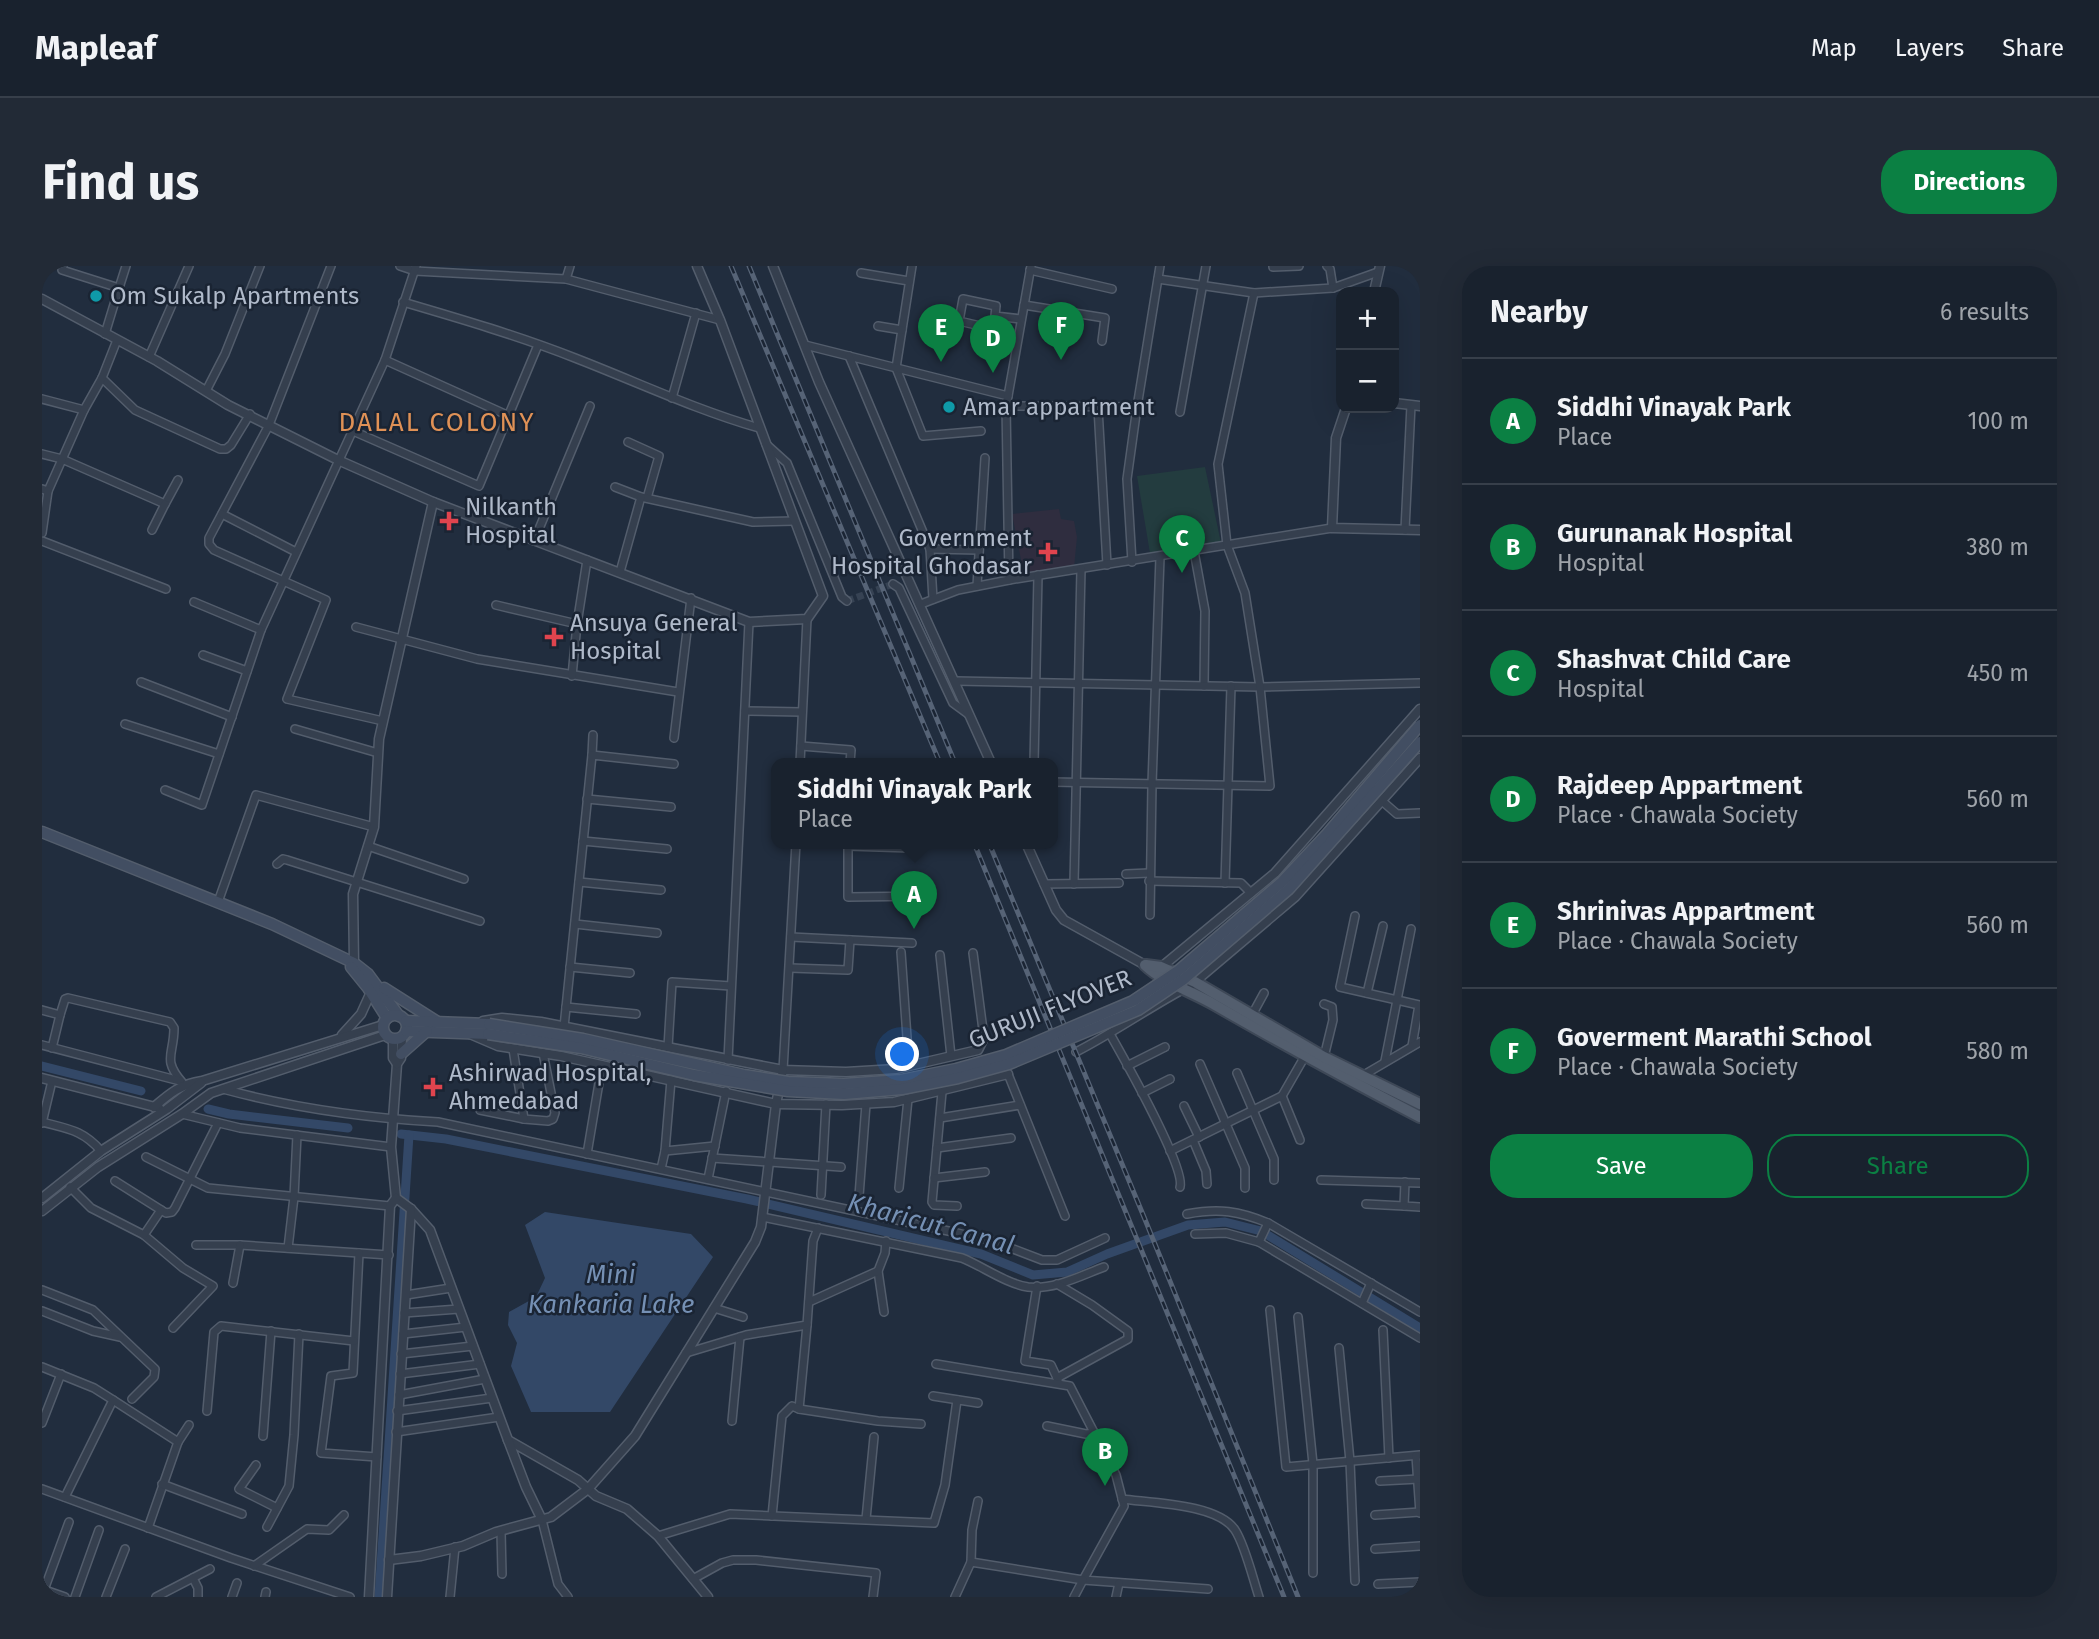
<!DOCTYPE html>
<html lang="en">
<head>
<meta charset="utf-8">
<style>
	body { margin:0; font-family:"Fira Sans",sans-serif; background:#222a36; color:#f1f3f6 }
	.controls { position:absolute; right:21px; top:21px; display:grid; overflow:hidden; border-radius:14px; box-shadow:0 7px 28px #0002 }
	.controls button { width:63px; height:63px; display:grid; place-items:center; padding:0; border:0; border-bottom:2px solid #373f4a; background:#19222e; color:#f1f3f6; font:35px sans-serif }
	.you { position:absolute; left:861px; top:789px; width:24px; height:24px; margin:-18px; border:5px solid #fff; border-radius:50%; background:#1a73e8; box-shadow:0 0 0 10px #1a73e833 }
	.badge { display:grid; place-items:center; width:46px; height:46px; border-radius:50%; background:#0b8043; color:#fff; font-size:23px; font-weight:700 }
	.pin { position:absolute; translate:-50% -58px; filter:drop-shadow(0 2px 4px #0008) }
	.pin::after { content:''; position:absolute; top:37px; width:24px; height:21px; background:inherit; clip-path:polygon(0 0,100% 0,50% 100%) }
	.popup { position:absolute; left:729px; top:492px; width:287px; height:91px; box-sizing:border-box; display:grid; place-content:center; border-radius:14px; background:#19222e; filter:drop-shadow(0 2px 5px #0005); font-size:23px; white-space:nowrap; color:#9fa4aa }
	.popup b { font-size:26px; color:#f1f3f6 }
	.popup::after { content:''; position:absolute; left:50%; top:100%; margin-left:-14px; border:14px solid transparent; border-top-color:#19222e }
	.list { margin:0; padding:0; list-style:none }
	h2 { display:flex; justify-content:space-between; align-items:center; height:91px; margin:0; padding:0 28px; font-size:30px }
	h2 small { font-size:23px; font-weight:400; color:#9fa4aa }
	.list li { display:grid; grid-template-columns:46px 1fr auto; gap:21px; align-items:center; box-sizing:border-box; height:126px; padding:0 28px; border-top:2px solid #373f4a }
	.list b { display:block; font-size:26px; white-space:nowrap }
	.list p { margin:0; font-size:23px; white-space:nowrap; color:#9fa4aa }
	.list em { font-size:23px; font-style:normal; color:#9fa4aa }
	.actions { display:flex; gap:14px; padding:21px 28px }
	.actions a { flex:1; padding:16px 0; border:2px solid #0b8043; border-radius:28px; text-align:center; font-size:24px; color:#0b8043 }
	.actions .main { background:#0b8043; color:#fff }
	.map { position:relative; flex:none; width:1378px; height:1331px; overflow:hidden; border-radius:28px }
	header { display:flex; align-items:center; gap:42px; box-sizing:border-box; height:98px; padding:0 35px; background:#19222e; border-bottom:2px solid #373f4a }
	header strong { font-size:33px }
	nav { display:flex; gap:38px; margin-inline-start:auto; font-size:24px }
	.intro { display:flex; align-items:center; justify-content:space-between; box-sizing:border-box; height:168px; padding:0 42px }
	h1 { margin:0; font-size:49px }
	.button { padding:18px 32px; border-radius:28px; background:#0b8043; color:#fff; font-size:24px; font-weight:700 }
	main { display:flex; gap:42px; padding:0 42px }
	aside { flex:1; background:#19222e; border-radius:28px; box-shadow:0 7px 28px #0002 }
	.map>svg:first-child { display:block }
	.medical { fill:#2f2d3f }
	.green { fill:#233c3f }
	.water { fill:#334867 }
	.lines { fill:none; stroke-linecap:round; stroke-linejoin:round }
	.canal { stroke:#334867; stroke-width:9 }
	.minor-tunnel { stroke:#364253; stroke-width:7; stroke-dasharray:7 3.5; stroke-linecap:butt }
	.minor-casing { stroke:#535d6c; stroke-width:10 }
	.tertiary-casing { stroke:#535d6c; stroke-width:11 }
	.secondary-casing { stroke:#535d6c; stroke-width:13 }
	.primary-casing { stroke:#3e4857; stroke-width:14 }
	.minor { stroke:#353f4e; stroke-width:7 }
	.tertiary { stroke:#353f4e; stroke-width:8 }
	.secondary { stroke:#424e62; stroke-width:10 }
	.primary { stroke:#535e6e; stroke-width:10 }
	.rail-casing { stroke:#566376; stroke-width:5 }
	.rail { stroke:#1a2433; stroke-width:2.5; stroke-dasharray:8; stroke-linecap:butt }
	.secondary-bridge-casing { stroke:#535d6c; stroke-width:13; stroke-linecap:butt }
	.secondary-bridge { stroke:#424e62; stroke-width:10 }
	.culture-dot { fill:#0f9aa8; stroke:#1a2433; stroke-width:2.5 }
	.health-dot { fill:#e0444e; stroke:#1a2433; stroke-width:2.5 }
	.labels { text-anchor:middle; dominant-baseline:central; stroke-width:5; stroke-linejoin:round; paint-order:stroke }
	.poi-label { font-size:24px; fill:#b0baca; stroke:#1a2433; text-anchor:start }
	.street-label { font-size:24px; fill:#b0baca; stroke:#1a2433 }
	.neighbourhood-label { font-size:26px; letter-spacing:2px; fill:#df9156; stroke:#1a2433 }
	.water-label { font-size:26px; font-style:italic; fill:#7590b4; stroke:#1a2433 }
</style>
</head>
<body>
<header>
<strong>Mapleaf</strong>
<nav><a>Map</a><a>Layers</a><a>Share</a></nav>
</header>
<div class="intro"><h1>Find us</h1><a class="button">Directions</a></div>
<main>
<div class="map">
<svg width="1378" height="1331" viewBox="0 0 1378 1331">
	<rect width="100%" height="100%" fill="#212d3e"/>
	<path class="medical" d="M1017,243L1019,253L1032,255L1035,271L1032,302L982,309L970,248Z"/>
	<path class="green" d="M1163,201L1179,277L1108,287L1095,210Z"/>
	<path class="water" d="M503,946L649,968L671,991L568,1146H489L469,1100L475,1077L466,1059L467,1046L494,1031L503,1012L483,959Z"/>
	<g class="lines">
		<g class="canal">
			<path d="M0,800L99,825"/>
			<path d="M166,843L187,848L306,862"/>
			<path d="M359,868L404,873L705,933L939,988L991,1009L1025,1006L1065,988L1146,959L1183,956L1219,965L1378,1062"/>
			<path d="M337,1331L367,869"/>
		</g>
		<path class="minor-tunnel" d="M805,335L851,318"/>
		<defs>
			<g id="minor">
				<path d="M21,0L20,4L77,22L84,0"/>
				<path d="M289,0L227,159L167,272V278L172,284L284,334L245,433L341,455"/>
				<path d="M358,0L373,5L524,13L678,54"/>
				<path d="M870,0L854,102L881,170L939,165"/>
				<path d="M1285,0L1288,3L1291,22"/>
				<path d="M1231,1L1257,0"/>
				<path d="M988,4L1070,23"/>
				<path d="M819,7L867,15"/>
				<path d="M524,13L528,0"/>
				<path d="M1116,13L1212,27L1291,22L1336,6"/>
				<path d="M361,36C419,53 477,70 533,92C595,116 654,144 717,162"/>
				<path d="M982,39L1063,52L1060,75"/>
				<path d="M953,50L954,40L921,33L917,55L951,63L953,50L979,53"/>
				<path d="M836,60L860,64"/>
				<path d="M63,68L77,22"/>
				<path d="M763,79L966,130L964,140L1095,141L1085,213L1090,296"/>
				<path d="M807,90L888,283L891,333"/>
				<path d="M107,91L147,0"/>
				<path d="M343,94L465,149"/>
				<path d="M60,112L93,144L178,183H184L189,179L208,148"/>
				<path d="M164,125L183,88L218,0"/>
				<path d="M966,130L989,0"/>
				<path d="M630,132L654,47"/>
				<path d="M0,133L42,144"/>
				<path d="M964,140L967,314"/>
				<path d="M1095,141L1118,0"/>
				<path d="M1056,142L1065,299"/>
				<path d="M1138,146L1164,0"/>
				<path d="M311,165L437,220L496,79"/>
				<path d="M586,176L617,190L605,232"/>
				<path d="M724,178L745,197L800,331L805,335"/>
				<path d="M0,188L20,193L123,238L136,214"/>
				<path d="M573,221L599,231L711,256L752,255"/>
				<path d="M0,223L6,225L42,144L60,112L75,74"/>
				<path d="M180,248L254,286"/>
				<path d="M110,264L123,238"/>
				<path d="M1363,264L1369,139"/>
				<path d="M0,267L6,225"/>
				<path d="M0,275L124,323"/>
				<path d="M492,275L548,140"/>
				<path d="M888,283L937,284"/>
				<path d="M1152,285L1163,345L1162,420"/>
				<path d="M578,306L599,231"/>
				<path d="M851,318L857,322L911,437L926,448"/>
				<path d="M935,320L943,192"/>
				<path d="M152,336L219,364L343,94L374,0"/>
				<path d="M879,338L916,324L967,314L1290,262"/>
				<path d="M454,339L535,358"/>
				<path d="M314,361L435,393L636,426"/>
				<path d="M161,389L205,405"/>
				<path d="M530,410L535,358L545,294"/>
				<path d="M914,415L1218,421L1378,417"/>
				<path d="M99,416L190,451"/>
				<path d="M703,445L760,446"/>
				<path d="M83,458L177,488"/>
				<path d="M253,463L336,487"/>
				<path d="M632,472L649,332"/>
				<path d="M759,480L809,484L808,497"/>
				<path d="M550,489L551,469"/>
				<path d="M758,497L765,353"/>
				<path d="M992,497L996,309"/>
				<path d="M1010,516L1228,520L1218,421L1203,327L1185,279L1176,198L1212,27"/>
				<path d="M123,524L160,539L219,364"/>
				<path d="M545,533L629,541"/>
				<path d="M1340,535L1355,548L1378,547"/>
				<path d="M541,575L625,583"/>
				<path d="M806,577V631L888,630"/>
				<path d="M326,580L422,613"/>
				<path d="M806,580L869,582"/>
				<path d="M235,598L241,593L245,594L438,655"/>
				<path d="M1084,608L1107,607"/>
				<path d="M1107,615L1199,617L1209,627"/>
				<path d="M537,616L619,624"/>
				<path d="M1183,617L1189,420"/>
				<path d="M1002,618L1077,617"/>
				<path d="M1032,618L1039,303"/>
				<path d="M176,636L214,529L332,561"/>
				<path d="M1108,649L1110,518L1118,291"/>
				<path d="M1313,650L1298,721L1377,739L1370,780"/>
				<path d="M533,658L615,667"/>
				<path d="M749,671L870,677"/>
				<path d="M859,686L867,800"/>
				<path d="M931,687L942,772"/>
				<path d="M898,689L909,790"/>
				<path d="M528,701L588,707"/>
				<path d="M748,702L806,704L808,674"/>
				<path d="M1325,727L1341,660"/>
				<path d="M1282,738L1290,741L1291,754L1282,791"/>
				<path d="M524,741L594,748"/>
				<path d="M0,744L18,749L10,782"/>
				<path d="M18,749L23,733L26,732L128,756L132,762C132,789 120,793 140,816"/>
				<path d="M1210,749L1222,727"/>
				<path d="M522,761L550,489L632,498"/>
				<path d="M1068,768C1081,791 1144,902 1138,921"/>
				<path d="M0,779L138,815"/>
				<path d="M626,781L630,716L689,720"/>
				<path d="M471,783L482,853L506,855L511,853L513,847L501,787"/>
				<path d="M1034,786C1071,767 1105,743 1142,723"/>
				<path d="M686,794L707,356"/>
				<path d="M1343,795L1369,663"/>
				<path d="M1158,798L1203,902V922"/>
				<path d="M1085,800L1123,781"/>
				<path d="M741,804L754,577"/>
				<path d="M1195,807L1232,893V914"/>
				<path d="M966,808L1023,950"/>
				<path d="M1320,810L1378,776"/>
				<path d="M629,814L623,885L673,880"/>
				<path d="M181,823C251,842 325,852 396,856L911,966L953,976L1000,994H1015L1063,972"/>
				<path d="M900,826L890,936L892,939L915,940"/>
				<path d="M1100,827L1128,813"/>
				<path d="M1240,830L1258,874"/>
				<path d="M1142,840L1157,871"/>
				<path d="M438,844L482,853"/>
				<path d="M140,848L198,862L349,881"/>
				<path d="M898,852L978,839"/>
				<path d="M0,856C26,863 41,864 59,885"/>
				<path d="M0,857L10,815"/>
				<path d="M1151,874L1164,905L1165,918"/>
				<path d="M895,882L969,872"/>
				<path d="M1128,885L1240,830L1263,790"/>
				<path d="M545,888L560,799"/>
				<path d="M104,891L166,922L348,940"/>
				<path d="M670,892L799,901"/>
				<path d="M619,903L623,885"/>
				<path d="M892,912L943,906"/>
				<path d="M666,913L684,825"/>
				<path d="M1279,914L1378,917"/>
				<path d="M73,915L119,944L102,969L141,1002L171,1020L131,1062"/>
				<path d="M1363,916L1362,940L1378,941"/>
				<path d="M28,921L49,942L102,969"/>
				<path d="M857,922L866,833"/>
				<path d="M779,929L784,838"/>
				<path d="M817,930L824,838"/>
				<path d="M1324,938L1362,940"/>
				<path d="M119,944L124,947L130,946L133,942L176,857"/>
				<path d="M1145,948C1177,942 1197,945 1226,957L1378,1046"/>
				<path d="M720,951L920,992C940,1000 965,1018 986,1021C1012,1024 1038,1010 1062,1001"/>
				<path d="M1153,968L1184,967L1217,976L1378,1072"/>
				<path d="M1217,976L1226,957"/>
				<path d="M154,979H198L347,989"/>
				<path d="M246,982L252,931L255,869"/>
				<path d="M317,987L311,1107L289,1110L279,1187L335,1191"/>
				<path d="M836,1005L842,1046"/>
				<path d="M191,1017L198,979"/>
				<path d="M1015,1018L1050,1039L1086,1065V1073L1015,1112"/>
				<path d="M995,1020L983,1095L1009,1099L1016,1114"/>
				<path d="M0,1024L51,1044L113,1103L112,1111L90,1133"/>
				<path d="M364,1029L409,1022"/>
				<path d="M767,1036L836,1005L843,987L844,975"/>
				<path d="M1320,1037L1329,1017"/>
				<path d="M672,1042L701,1051"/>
				<path d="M1228,1044L1244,1201L1378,1189"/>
				<path d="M0,1045L51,1065L78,1071"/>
				<path d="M362,1047L417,1043"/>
				<path d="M1256,1051L1271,1198V1307"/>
				<path d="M765,1059L757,1143L836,1155L879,1158"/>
				<path d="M1341,1064L1347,1192"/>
				<path d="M361,1068L424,1061"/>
				<path d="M1297,1082L1308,1195L1313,1315"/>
				<path d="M644,1087L704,1069L765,1059L771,975L776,962"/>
				<path d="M359,1088L431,1080"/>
				<path d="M894,1098L1028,1120L1074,1209L1082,1240L1041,1314L1166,1323"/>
				<path d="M0,1101L52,1122L71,1134L23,1231"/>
				<path d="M358,1108L438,1098"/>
				<path d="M357,1129L443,1113"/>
				<path d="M891,1130L936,1137"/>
				<path d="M71,1134L136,1176L106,1262"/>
				<path d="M165,1145L172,1066L179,1060L312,1075"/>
				<path d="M355,1145L450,1132"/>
				<path d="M690,1155L698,1071"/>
				<path d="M0,1157L19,1108"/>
				<path d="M1005,1160L1044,1168L1053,1167"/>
				<path d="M354,1166L457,1151"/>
				<path d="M221,1170L229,1065"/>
				<path d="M136,1176L147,1159"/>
				<path d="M1374,1190L1378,1247"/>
				<path d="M214,1199L197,1223L235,1242"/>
				<path d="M1338,1215L1377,1213"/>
				<path d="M120,1218L200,1248"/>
				<path d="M0,1223L189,1292L308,1331"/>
				<path d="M1080,1233C1110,1237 1176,1238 1193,1264C1203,1279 1211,1313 1217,1331"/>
				<path d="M1333,1249L1378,1246"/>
				<path d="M730,1250L740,1150L750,1140L757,1143"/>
				<path d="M824,1253L832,1171"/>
				<path d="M500,1254L516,1318L526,1331"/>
				<path d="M225,1261L247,1220L252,1169L257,1068"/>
				<path d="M459,1265L460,1308"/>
				<path d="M616,1270L688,1248L892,1257L903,1219L915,1134"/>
				<path d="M1333,1283L1378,1280"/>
				<path d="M929,1296L930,1264L936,1235"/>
				<path d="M212,1300L265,1263L287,1264L302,1249"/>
				<path d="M151,1312L156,1322V1331"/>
				<path d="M651,1313L680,1297L691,1294H714L834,1307L831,1331"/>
				<path d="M1336,1318L1378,1316"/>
				<path d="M0,1323L23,1331"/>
				<path d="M2,1324L27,1256"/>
				<path d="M33,1331L57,1264"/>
				<path d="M64,1331L83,1283"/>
				<path d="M114,1331L168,1303"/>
				<path d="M190,1331L195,1317"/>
				<path d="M223,1331L224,1326"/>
				<path d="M408,1331L413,1281"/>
				<path d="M913,1331L929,1296L1041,1314L1032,1331"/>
				<path d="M1074,1331L1077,1317"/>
			</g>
			<g id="tertiary">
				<path d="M731,0L777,116L949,497"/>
				<path d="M1332,26L1338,0"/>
				<path d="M0,33L115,95L186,139L296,194L391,236L707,356L765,353L781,330L678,54L655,0"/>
				<path d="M1352,137L1378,140"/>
				<path d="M1304,142L1294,172L1290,262L1378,264"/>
				<path d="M984,577L1014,644L1022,654L1103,699"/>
				<path d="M312,697L311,628L332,561L337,473L391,236"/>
				<path d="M1117,703L1233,607L1378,443"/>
				<path d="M1149,719L1253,631L1378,492"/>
				<path d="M441,755L460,752L499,756L741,804L804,806L854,803L936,784L942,772"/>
				<path d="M428,768L456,780L519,790L734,838L800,839L852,836L966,808"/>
				<path d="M300,769L319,748L329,726"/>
				<path d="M360,771L359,792L355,798L349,881L354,932L369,943L388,964L466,1174L536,1214L554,1230L585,1243L616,1270L666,1331"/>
				<path d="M351,773V792L355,798"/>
				<path d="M0,812L117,842"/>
				<path d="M112,841C128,827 139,818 160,815L341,759"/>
				<path d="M0,932L59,885L125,843L159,817"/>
				<path d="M0,945L56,901L140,848L169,827L343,769"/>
				<path d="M466,1174L484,1221L500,1254"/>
				<path d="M347,1294L379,1290L421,1280L454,1266L509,1251L546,1223L593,1170L713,976L719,961L734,838L741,804"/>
				<path d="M327,1331L348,940L354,932"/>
				<path d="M345,1331L369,943"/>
			</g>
			<g id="secondary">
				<path d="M0,566L230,658L312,697L326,708L357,750"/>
				<path d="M309,701L326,722L345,752"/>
				<path d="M342,722L394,755"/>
				<circle cx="353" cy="761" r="12"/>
				<path d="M364,755L447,758"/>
				<path d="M364,765L446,768"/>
				<path d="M359,788L385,765"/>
			</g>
			<g id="primary">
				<path d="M1103,699C1122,717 1151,726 1173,739C1241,778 1309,815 1378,851"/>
				<path d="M1104,699L1119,701L1153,716L1282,791L1378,838"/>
			</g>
		</defs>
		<use href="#minor" class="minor-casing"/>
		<use href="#tertiary" class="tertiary-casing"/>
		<use href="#secondary" class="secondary-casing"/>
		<use href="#primary" class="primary-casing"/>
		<use href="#minor" class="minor"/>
		<use href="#tertiary" class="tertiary"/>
		<use href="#secondary" class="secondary"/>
		<use href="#primary" class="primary"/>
		<defs>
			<g id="rail">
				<path d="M689,0L898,497"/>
				<path d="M707,0L913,497"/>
				<path d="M932,577L1242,1331"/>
				<path d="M947,577L1102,951L1256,1331"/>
			</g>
		</defs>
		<use href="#rail" class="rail-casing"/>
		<use href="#rail" class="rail"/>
		<defs>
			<g id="secondary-bridge">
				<path d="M447,758L541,773L702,809L746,816L802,818L859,814L914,803L964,789L1091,735L1136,705L1240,616L1285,568L1378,459"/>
				<path d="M446,768L539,782L652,809L746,825L802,828L860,823L916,812L967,798L1096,744L1142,713L1247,623L1378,476"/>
			</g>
		</defs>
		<use href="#secondary-bridge" class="secondary-bridge-casing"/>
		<use href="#secondary-bridge" class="secondary-bridge"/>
	</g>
	<g class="culture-dot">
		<circle cx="54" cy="30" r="7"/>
		<circle cx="907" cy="141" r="7"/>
	</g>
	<g class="health-dot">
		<path d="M403.5 244.5h7v7h7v7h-7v7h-7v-7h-7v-7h7z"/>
		<path d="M1002.5 275.5h7v7h7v7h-7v7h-7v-7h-7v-7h7z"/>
		<path d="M508.5 360.5h7v7h7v7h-7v7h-7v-7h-7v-7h7z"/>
		<path d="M387.5 810.5h7v7h7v7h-7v7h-7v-7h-7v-7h7z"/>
	</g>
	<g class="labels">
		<g class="poi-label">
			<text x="68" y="30">Om Sukalp Apartments</text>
			<text x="921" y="141">Amar appartment</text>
			<text x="423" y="241">Nilkanth<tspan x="423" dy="28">Hospital</tspan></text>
			<text x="990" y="272" text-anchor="end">Government<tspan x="990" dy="28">Hospital Ghodasar</tspan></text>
			<text x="528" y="357">Ansuya General<tspan x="528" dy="28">Hospital</tspan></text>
			<text x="407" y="807">Ashirwad Hospital,<tspan x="407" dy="28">Ahmedabad</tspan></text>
		</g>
		<g class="street-label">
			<text transform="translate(1008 743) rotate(-22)">GURUJI FLYOVER</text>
		</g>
		<g class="neighbourhood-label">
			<text x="395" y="156">DALAL COLONY</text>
		</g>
		<g class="water-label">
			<text transform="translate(889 958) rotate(15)">Kharicut Canal</text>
			<text x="569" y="1008">Mini<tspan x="569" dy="30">Kankaria Lake</tspan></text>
		</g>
	</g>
</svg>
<div class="controls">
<button>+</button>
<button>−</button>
</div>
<div class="you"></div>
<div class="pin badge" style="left:872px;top:663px">A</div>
<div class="popup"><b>Siddhi Vinayak Park</b>Place</div>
<div class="pin badge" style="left:1063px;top:1220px">B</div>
<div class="pin badge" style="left:1140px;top:307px">C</div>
<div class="pin badge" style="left:951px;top:107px">D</div>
<div class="pin badge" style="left:899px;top:96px">E</div>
<div class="pin badge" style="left:1019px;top:94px">F</div>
</div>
<aside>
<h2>Nearby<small>6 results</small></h2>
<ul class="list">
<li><span class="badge">A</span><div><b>Siddhi Vinayak Park</b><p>Place</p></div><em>100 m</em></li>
<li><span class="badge">B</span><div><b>Gurunanak Hospital</b><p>Hospital</p></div><em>380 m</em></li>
<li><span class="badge">C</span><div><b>Shashvat Child Care</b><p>Hospital</p></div><em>450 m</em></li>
<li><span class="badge">D</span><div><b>Rajdeep Appartment</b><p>Place · Chawala Society</p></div><em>560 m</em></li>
<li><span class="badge">E</span><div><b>Shrinivas Appartment</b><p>Place · Chawala Society</p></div><em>560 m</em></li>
<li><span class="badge">F</span><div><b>Goverment Marathi School</b><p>Place · Chawala Society</p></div><em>580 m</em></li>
</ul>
<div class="actions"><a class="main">Save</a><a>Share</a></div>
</aside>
</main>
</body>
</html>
